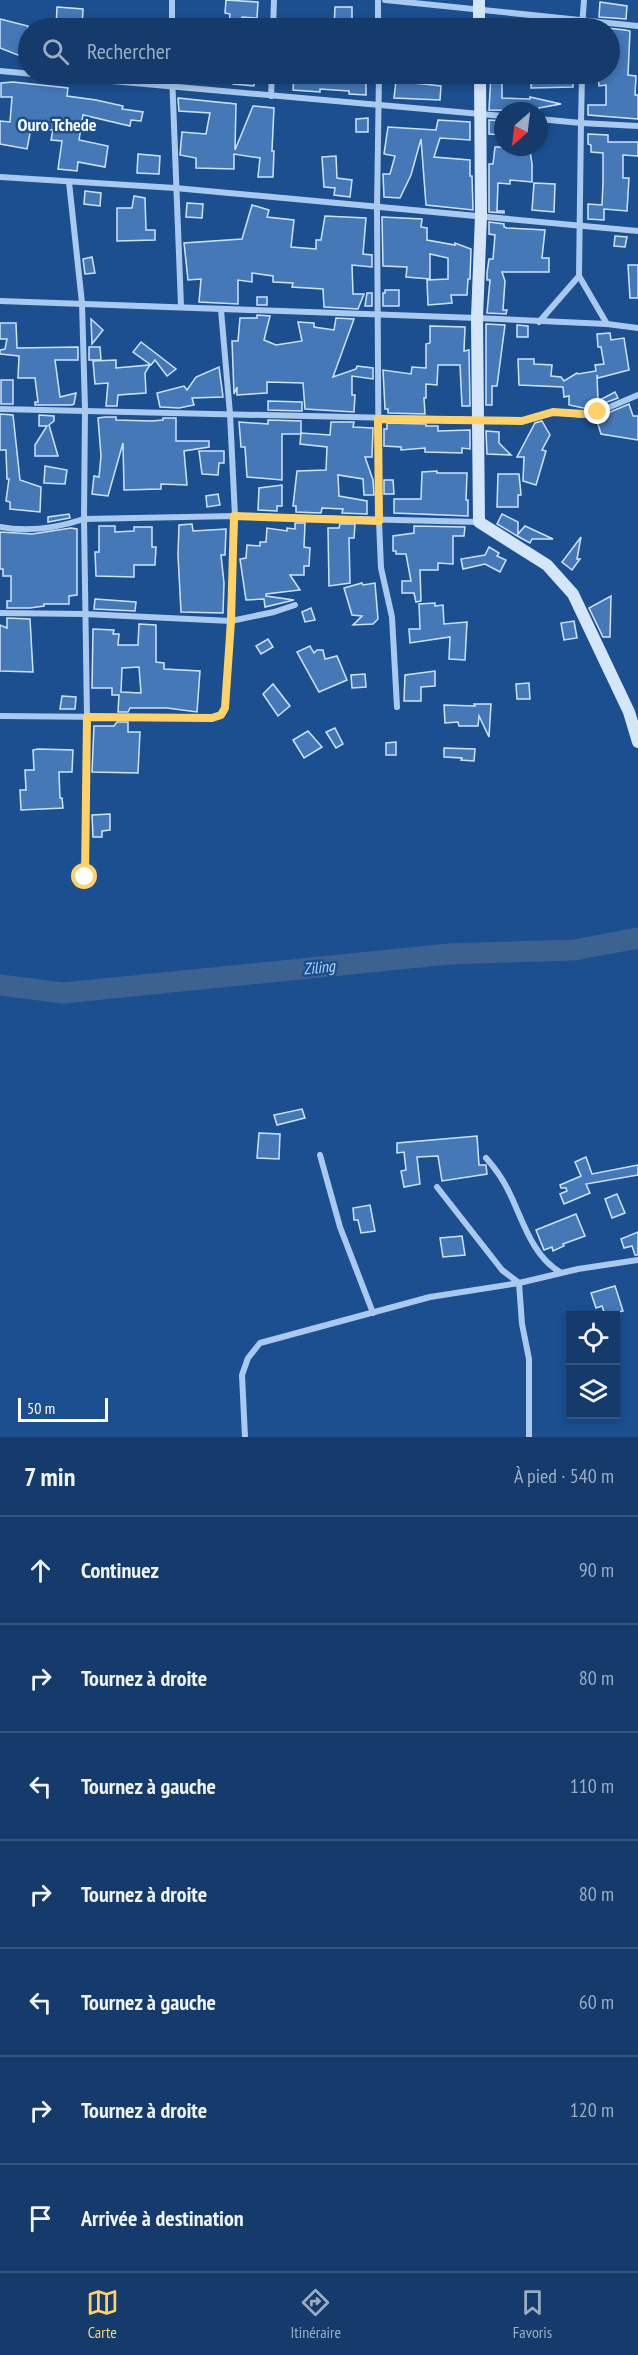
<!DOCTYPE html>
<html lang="fr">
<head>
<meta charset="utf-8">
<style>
	body { margin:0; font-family:"PT Sans Narrow",sans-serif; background:#1d4271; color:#f1f3f6 }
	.controls { position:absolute; right:18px; bottom:18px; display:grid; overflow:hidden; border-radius:0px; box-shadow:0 3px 9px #0003 }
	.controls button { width:54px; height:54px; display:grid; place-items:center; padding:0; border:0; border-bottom:2px solid #33557e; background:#143b6b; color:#f1f3f6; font:30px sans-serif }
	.compass { position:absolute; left:494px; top:102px; width:54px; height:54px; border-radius:50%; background:#143b6b; box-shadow:0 3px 9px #0003; rotate:208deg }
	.scale { position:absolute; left:18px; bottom:15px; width:90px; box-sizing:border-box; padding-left:6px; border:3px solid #fff; border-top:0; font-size:16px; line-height:21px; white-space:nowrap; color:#fff; -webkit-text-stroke:4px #1b4f8f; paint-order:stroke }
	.stop { position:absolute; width:18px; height:18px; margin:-14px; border:4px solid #ffd166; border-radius:50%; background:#fff }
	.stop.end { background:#ffd166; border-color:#fff; box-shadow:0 2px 6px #0008 }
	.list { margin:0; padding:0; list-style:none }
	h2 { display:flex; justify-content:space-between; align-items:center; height:78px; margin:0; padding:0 24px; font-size:26px }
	h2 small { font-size:20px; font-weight:400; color:#9dadc1 }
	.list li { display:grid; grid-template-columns:39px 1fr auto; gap:18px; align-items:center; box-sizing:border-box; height:108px; padding:0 24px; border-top:2px solid #33557e }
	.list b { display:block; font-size:22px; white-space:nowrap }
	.list em { font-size:20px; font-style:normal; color:#9dadc1 }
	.icon { flex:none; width:33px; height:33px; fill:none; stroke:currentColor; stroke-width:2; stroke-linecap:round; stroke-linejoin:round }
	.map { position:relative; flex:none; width:638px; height:1437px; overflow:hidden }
	.search { position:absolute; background:#143b6b; box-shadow:0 3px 9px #0003; left:18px; right:18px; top:18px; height:66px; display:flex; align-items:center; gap:15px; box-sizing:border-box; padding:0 21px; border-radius:33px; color:#9dadc1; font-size:22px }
	.sheet { height:834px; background:#143b6b }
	nav { display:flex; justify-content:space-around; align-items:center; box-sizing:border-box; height:84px; border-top:2px solid #33557e; background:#143b6b; font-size:16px; color:#9dadc1 }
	nav a { display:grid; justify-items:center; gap:3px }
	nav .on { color:#ffd166 }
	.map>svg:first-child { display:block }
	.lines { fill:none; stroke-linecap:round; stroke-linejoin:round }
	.river { stroke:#3c6290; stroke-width:21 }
	.building { fill:#4478b7; stroke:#cfe3fa; stroke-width:1.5; fill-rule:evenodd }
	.street { stroke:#a9c9ee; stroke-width:6 }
	.secondary { stroke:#d6e6fa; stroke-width:12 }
	.route { stroke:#ffd166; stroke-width:8 }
	.labels { text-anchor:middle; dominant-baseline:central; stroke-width:5; stroke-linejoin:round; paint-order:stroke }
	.water-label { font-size:16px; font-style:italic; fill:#b5d3f5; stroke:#1b4f8f }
	.quarter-label { font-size:18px; font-weight:bold; fill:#fff; stroke:#1b4f8f }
</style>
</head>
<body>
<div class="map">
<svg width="638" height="1437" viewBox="0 0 638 1437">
	<rect width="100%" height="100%" fill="#1b4f8f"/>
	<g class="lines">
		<path class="river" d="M0,985L63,993L449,954L574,950L638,938"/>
	</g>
	<g class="building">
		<path d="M226,0L258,2L257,18L242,17L241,27L229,26L230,14L225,13Z"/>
		<path d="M600,2L627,6L626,19L599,17Z"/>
		<path d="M57,7L83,9L82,28H56Z"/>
		<path d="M335,7H352V20L373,21L372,28H334Z"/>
		<path d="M0,19L28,26V59L0,48Z"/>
		<path d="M598,27L625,30L630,31L628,75L636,76L635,95H638V119L588,115V105H606V85L599,86L598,74H609V28Z"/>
		<path d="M233,74H255L254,86L233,84Z"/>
		<path d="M294,74H366V95L349,94V91L320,89V92L293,90Z"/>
		<path d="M491,74H500V80L502,79V98L530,99V97L561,104L539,108V111L489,110Z"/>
		<path d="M532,74H573V87L531,88Z"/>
		<path d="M404,78L414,79V83L441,86L440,100L394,98L396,81L404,82Z"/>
		<path d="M13,82L68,88L67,96L96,100L123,106L122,109L143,112L141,121L131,120L130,126L83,115L79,140L108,146L105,167L78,162L77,171L58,169L62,141L51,140L53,130L31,128L27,149L0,144V121L10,122L12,97H1V83Z"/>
		<path d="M178,98L236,104L235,150L253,106L274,108L272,151H274L273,177H258L260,158L234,154V169L196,168V158L180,155L182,132L206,134L210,113L179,111Z"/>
		<path d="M368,118V132H356V119Z"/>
		<path d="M438,120L470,122V140L440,138L434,157L470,160V176H472L473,210L426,205L421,139L411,175L400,198L384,197L383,174H390L395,156L384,154L388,127L436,130Z"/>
		<path d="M489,120L503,121V135L489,134Z"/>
		<path d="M588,134L608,135V142H638V156L623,155V178H629L627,211L604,209V220L588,219V204L602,205L603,182V153L591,152V145L588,144Z"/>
		<path d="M495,147H526L527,151H530L532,164V182L510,180V184L498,183L497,211H504V213L489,212V164H493Z"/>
		<path d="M138,154L160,156L159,174L137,173Z"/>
		<path d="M336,156L337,178L352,180L350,197L334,195L335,188L324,187L322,157Z"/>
		<path d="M534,183L555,184L554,212L532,210Z"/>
		<path d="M85,191L101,193L100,206L84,204Z"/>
		<path d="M134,196L145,198L146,230H155V240L117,241V208H132Z"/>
		<path d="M187,203L203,204L202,218L186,217Z"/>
		<path d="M252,205L269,210L267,217L294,220L291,247L316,249V240H321L325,216L366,218L363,254L372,255V267L352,265L353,294H364L358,309L324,307L323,289L292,287L293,283L273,282V276L252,273V282L238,280V304L199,302L201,279L188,280L184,243L242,239Z"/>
		<path d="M382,217L422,219L421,227L427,228V240L455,245V243L471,249L470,279H468L467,295H451L452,303L428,305L427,280L448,279V258L430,254V279L406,277L407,267L383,266Z"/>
		<path d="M489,222L504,224V227L507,228L545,230L542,258H549V272H502L505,281L503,310H507L506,314L487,313L490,280H487V273L489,259H493L495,235L489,234Z"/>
		<path d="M615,236L627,237L625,247L614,246Z"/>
		<path d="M92,257L95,273L85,274L83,259Z"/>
		<path d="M628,265H638V298H630Z"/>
		<path d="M385,290H399V306H383V293H385Z"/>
		<path d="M367,293H372V306H365Z"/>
		<rect x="257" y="297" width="10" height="8"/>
		<path d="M257,315L270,316L264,340L276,345L302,341L298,322L314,323V327L334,330L336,318L354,319L333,377L356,369L357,366L373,368V379L352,376V395H355L354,412L305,409L303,383L267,382V393L237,395V387L234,394L232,341H238L240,318H257Z"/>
		<path d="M91,319L103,330L92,344Z"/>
		<path d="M0,323H16L17,348L78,347V360H55L60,397L76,393L74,404L72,405H35V402H38L35,378H18L19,356L0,354V350L5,349L7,339H0Z"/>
		<path d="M486,324L505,325L497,386H492V405H486Z"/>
		<path d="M517,325L528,326V337H517Z"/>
		<path d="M430,326L465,327L464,351L469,350L470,406H462L460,365H438L437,385L426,384V398H424L425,414L388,413V409H385L383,370L411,374L412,367L426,368V344L430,343Z"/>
		<path d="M610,333L611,340L624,338L629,370L598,378L597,375L598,401L615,392L618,398L588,409L569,405V396L564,397L563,387L519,385L518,359H534V364L552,365L551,376L561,377L564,381L577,373L578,374L596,371L595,365L604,364L601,347H598L597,334Z"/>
		<path d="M141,342L158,355L176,369L167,376L155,360L151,365L133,352Z"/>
		<path d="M89,347H100L101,360H89Z"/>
		<path d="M116,360V368L150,365L145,373L146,393L118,395L117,406H106L108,383L95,384L93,361Z"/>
		<path d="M219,367L223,397L192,398L194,405L179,408L160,407L157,393L184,386L187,390L196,377Z"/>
		<rect x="1" y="380" width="12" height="24"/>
		<path d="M268,401L302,402V411L268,410Z"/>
		<path d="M629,404L633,416H638V440L601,434L596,418Z"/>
		<path d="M0,414L13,415L20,480L41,487L40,512L10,509V502L6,501L9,479H7L6,450H0Z"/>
		<path d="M39,415L54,416V421L49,425L58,456H35V445L47,426H39Z"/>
		<path d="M105,417H116V420L152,421L163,420V418H176V441H209V447L184,451L187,485L161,484V489L124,490L123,443L108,496L92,494L94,476L99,477L101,456L98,418Z"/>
		<path d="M268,420L301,421V434H282V480L247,477L245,447H241L239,422L268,424Z"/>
		<path d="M542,421L550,435L542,450L546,451L536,485L523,481L524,457H517L535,423Z"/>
		<path d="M331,422H354L353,427L373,428L372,457H365L373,480L374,495H364L363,479L338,475L339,496L367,501V514L342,513L343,509L322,508L321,513L296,512V506H293L297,471L326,470L327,447L300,444L301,433L330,435Z"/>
		<path d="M387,423L426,424V426H438V431L470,430V449L462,448V453L425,452V448L401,450V447L384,446V429H387Z"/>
		<path d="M486,431L499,432V443L511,455L487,454Z"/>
		<path d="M199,451H224V463H219L218,475L202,474Z"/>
		<path d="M45,466L67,470L65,484L44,483Z"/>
		<path d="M437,471V473H467L466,500H468V516L394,513V499H421L422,472Z"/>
		<path d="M498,474H519L521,495H518V507H497Z"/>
		<path d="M384,480H393L394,494H384Z"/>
		<path d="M282,485V506H277V511L258,510L259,488Z"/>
		<path d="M218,494L220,505L207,507L206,496Z"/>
		<path d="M69,514L70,518L48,522V517Z"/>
		<path d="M502,514L518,522V534L525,526L553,539H532L530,543L519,537L497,524Z"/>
		<path d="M295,523H305L304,547L310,548L309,566H304V575H290L300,590L266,594V596L294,600L265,607L264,599L246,600L240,559L246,558L247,545L260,546V542H266L267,528L287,531V528L295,529Z"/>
		<path d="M192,524L193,531L226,529L225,555H221L224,583L223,613L181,612L178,555L179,525Z"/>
		<path d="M340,524H355L354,538H349L350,583L329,586L328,528H339Z"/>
		<path d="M99,526H115V532L134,531V527H152V547H156L155,565H134V577L96,576L95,552H99Z"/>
		<path d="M414,526L465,527L464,536H453V564L438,563V570H420L421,601L416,602L414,593H402V581H411L406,554H396V551H393V536L414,533Z"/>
		<path d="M71,528L77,529V595L69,596V604H44V606L30,608H7V601H11V576H3V569H0V532L32,534Z"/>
		<path d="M581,537L577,559H580L572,570L562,562Z"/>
		<path d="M489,547L499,553L497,556L506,560L500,572L485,564L463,569L461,559L485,555Z"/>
		<path d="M362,583L363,585L375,583L378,619L373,624L353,625L362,616L352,615L344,588Z"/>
		<path d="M611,596L610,637H603L589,608Z"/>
		<path d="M95,599L136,602L135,611L94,609Z"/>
		<path d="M435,603V606L443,605L444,624L467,622L465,660L449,659L450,637L410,643L409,629H420L419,604Z"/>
		<path d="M311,608L315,620L305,622L302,612Z"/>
		<path d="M7,618L30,619L33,672L0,671V625L7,628Z"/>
		<path d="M574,621L577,638L564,640L561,623Z"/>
		<path d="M139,624L156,625V662L164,663V669L200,671L197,712L167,708H130L128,712H118L119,695H112V688H92L93,629L114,630L113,634H119L118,645H138ZM139,667L141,693L121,692L122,668Z"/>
		<path d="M268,639L273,647L261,654L256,646Z"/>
		<path d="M310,646L314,653L317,650H323L325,659L337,656L347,680L319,692L297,652Z"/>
		<path d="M435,671V686L421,687V701H404L405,675Z"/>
		<path d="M365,674L366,687L352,688L351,675Z"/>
		<path d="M529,683L530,699H517L516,684Z"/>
		<path d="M273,684L290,706L278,716L263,694Z"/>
		<path d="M62,696L76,697L75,709H60Z"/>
		<path d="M474,704H491L489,737L479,716L478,726H459L458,722L445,723L444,705L475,706Z"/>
		<path d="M117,722H128V732H140L138,773L92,772L94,726H114Z"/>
		<path d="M335,728L343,744L336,748L326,732Z"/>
		<path d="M308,731L322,747L304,758L293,740Z"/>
		<path d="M396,742V755H386V743Z"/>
		<path d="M444,748L475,749L474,761L461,760L462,758L444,757Z"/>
		<path d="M38,749L73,750L72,772H59L60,798H62L63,808L21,810L20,790H26L25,770H34L33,750Z"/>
		<path d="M110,814V830L102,831V837H93L92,815Z"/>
		<path d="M302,1109L305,1118L277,1125L274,1115Z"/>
		<path d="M259,1133L280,1134L279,1159L257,1158Z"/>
		<path d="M477,1136L479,1165H486L487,1174L442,1181L438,1156L417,1157L420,1184L404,1187L401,1171L406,1170L404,1152L397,1153V1143Z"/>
		<path d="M586,1157L592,1174L638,1165V1175L586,1184L590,1193L564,1204L560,1194L567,1191L566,1188H561L560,1185L581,1176L575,1162Z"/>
		<path d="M617,1194L625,1213L612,1218L605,1199Z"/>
		<path d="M370,1205L375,1231L361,1233L358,1220H354L353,1208Z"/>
		<path d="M576,1214L585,1236L563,1244L564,1246L553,1251L552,1247L544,1250L536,1230Z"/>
		<path d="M638,1232V1255H635L632,1246L624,1248L621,1239Z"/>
		<path d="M462,1236L465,1255L443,1257L440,1238Z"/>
		<path d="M615,1286L623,1311L605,1315L602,1306L596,1308L591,1293Z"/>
	</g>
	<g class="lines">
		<g class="street">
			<path d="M172,0V28"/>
			<path d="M378,0V28"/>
			<path d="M385,0L638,26"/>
			<path d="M273,28L274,0"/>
			<path d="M582,28L584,0"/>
			<path d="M0,71L503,116"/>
			<path d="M172,74L181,306"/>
			<path d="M379,74L377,208L379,521L381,568L392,617L397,707"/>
			<path d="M271,96L272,74"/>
			<path d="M539,119L581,123L582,74"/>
			<path d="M0,177L175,188L638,231"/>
			<path d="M69,182L82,303L85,409L84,519L87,717L85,877"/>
			<path d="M0,301L477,318L607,324L638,328"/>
			<path d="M539,322L579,276"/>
			<path d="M607,324L579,276L581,123L638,126"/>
			<path d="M0,409L522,421L553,412L584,415L598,412L638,395"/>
			<path d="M0,527C28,532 57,528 84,519L235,516L479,522"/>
			<path d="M0,613L84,614L231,621L274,612L295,605"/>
			<path d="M0,716L212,718L221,715L225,708L228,666L235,516L230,414L221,310"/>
			<path d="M320,1155L340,1227L373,1313"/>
			<path d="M486,1158C496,1169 504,1181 510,1194C523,1221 533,1257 560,1272"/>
			<path d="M437,1187L502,1270L519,1283L522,1324L529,1359V1437"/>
			<path d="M245,1437L242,1375L248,1358L260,1343L430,1297L519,1283L578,1269L638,1260"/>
		</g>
		<g class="secondary">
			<path d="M479,0V28"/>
			<path d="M480,74L481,216L477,318L479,522L547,565L573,594L629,712L638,742"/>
		</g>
	</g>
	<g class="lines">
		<path class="route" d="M85,877L87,717L212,718L221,715L225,708L231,621L234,516L379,521L378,419L522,421L553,412L584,414L598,412"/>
	</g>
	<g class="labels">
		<g class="water-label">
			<text transform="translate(319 967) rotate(-6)">Ziling</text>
		</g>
		<g class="quarter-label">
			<text x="57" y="124">Ouro Tchede</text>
		</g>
	</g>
</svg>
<div class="controls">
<button><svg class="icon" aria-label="locate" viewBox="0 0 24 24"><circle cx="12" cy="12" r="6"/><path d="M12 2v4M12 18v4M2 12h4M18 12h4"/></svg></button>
<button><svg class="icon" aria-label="layers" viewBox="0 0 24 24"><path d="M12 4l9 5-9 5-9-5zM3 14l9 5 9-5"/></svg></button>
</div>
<svg class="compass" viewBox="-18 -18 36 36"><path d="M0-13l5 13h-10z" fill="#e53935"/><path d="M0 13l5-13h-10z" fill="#9dadc1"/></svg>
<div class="scale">50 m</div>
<div class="stop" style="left:85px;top:877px"></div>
<div class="stop end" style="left:598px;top:412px"></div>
<div class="search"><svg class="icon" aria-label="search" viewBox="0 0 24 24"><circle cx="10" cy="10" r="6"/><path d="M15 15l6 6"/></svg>Rechercher</div>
</div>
<section class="sheet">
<h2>7 min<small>À pied · 540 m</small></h2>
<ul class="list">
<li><svg class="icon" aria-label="ahead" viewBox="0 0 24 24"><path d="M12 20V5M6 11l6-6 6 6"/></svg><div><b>Continuez</b></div><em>90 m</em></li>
<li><svg class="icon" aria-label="right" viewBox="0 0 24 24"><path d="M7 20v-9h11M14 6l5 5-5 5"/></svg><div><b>Tournez à droite</b></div><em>80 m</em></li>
<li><svg class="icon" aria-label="left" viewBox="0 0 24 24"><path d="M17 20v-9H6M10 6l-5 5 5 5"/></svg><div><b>Tournez à gauche</b></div><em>110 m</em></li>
<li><svg class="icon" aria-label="right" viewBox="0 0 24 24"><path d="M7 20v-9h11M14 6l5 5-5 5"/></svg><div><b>Tournez à droite</b></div><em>80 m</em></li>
<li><svg class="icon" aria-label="left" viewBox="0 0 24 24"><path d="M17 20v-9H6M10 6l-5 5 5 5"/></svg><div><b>Tournez à gauche</b></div><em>60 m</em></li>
<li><svg class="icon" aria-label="right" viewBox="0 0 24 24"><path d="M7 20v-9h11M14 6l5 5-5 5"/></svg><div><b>Tournez à droite</b></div><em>120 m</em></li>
<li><svg class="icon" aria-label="arrive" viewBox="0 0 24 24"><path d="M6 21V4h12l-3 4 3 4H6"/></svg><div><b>Arrivée à destination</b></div></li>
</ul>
</section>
<nav>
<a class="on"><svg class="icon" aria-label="map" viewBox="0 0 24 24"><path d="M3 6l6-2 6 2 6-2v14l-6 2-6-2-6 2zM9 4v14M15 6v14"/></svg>Carte</a>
<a><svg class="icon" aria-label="directions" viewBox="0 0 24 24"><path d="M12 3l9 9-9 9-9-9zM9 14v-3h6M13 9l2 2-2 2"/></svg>Itinéraire</a>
<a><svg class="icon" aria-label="saved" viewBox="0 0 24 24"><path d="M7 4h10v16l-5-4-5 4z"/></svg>Favoris</a>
</nav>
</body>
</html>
